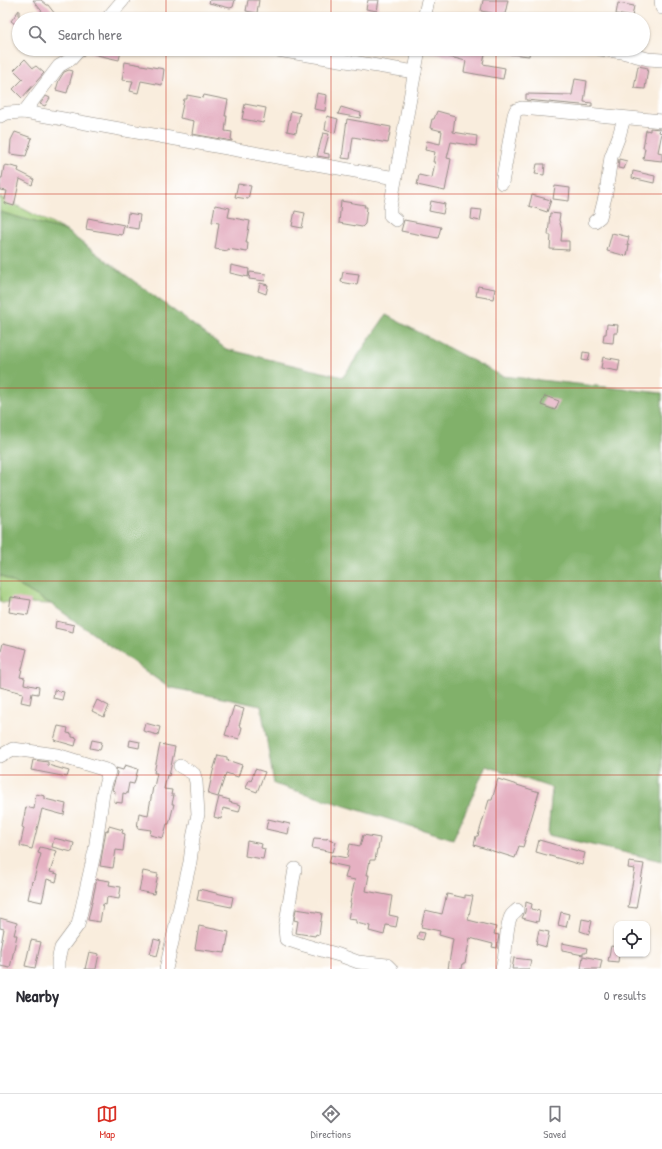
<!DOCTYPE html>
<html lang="en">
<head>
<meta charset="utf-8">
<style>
	body { margin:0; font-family:"Patrick Hand",sans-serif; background:#f2f2f3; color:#2b2b33 }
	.controls { position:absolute; right:12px; bottom:12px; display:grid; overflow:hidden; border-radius:8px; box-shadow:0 1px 3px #0004 }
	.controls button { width:36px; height:36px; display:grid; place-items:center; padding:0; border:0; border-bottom:1px solid #e1e1e2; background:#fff; color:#2b2b33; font:20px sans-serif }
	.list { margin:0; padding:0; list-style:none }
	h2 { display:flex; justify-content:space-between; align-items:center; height:52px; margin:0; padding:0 16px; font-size:17px }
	h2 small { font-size:13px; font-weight:400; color:#7c7c81 }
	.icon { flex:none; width:22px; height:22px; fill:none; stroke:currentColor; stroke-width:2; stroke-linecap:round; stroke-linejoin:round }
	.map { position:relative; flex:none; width:662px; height:969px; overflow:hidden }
	.search { position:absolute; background:#fff; box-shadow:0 1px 3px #0004; left:12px; right:12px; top:12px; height:44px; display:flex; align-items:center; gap:10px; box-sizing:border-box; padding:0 14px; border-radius:22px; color:#7c7c81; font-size:15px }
	.sheet { height:124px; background:#fff }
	nav { display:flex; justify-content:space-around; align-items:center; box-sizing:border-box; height:56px; border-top:1px solid #e1e1e2; background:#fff; font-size:11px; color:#7c7c81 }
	nav a { display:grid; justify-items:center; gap:2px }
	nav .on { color:#d93025 }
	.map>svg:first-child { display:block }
	.green { fill:#a2ce7b; stroke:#667c53 }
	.forest { fill:#81b16b; stroke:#566e4b }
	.building { fill:#e5b1c2 }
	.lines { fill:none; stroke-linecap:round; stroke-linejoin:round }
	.minor-casing { stroke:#928c84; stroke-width:14 }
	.minor { stroke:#fff; stroke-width:13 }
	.grid { fill:none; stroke:#c8321e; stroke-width:1; stroke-opacity:0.55 }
</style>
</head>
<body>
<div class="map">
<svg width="662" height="969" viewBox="0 0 662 969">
	<rect width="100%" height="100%" fill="#fff"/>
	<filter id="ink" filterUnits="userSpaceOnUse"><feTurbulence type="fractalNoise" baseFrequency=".025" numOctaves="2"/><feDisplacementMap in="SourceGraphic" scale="8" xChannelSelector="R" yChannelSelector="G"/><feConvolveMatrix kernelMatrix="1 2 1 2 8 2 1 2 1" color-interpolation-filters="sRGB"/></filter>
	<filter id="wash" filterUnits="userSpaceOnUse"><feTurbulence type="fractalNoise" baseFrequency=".012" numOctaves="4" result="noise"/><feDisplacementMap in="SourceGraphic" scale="16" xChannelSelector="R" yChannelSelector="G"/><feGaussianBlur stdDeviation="0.9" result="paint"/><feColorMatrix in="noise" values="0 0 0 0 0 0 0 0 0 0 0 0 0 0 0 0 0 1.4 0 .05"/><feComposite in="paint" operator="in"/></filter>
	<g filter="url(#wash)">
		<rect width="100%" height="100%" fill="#f9eddd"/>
		<g class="green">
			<path d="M0,197L66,231L0,212Z"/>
			<path d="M0,575L51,604L0,602Z"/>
		</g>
		<path class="forest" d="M0,212L66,231L226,349L343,377L386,315L502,376L662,393V861L548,835L552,788L486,766L453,839L274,784L261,706L168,687L51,604L0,575Z"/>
		<g id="blocks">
			<g class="building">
				<path d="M33,0H41L47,5H48L59,19H48Z"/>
				<path d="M210,0H235L233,7L230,8L209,3Z"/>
				<path d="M248,0H259L257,13L246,11Z"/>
				<path d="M368,0H379L377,11L366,9Z"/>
				<path d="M483,0H508L505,14H503V18L494,17L492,16V13L481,11Z"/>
				<path d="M618,3L634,6L632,17L616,14Z"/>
				<path d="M19,10V27L11,21Z"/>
				<path d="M88,49H111L121,51L119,60L97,55L88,51Z"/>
				<path d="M430,49H486L483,64L505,68L503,79L464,72L466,61L430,52Z"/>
				<path d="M510,49H530L529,56L510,54Z"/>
				<path d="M25,59L33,68L36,66L44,73L22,98L13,89L23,79L14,70Z"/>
				<path d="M125,62L164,69L162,85L141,81L138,93L130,91L133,81L122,80Z"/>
				<path d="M638,66L648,68L645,89L634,88Z"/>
				<path d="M69,70L73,71L67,93L56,90L59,80L64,72Z"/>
				<path d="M575,79L587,81L584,102L592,103V106L526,100V94L572,95Z"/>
				<path d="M317,93L327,95L325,111L314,109Z"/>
				<path d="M187,95L203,98L204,95L228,100L225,116H227L225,131L232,132L231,139H232V141L192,134L194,121L180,118L184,99H187Z"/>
				<path d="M46,96L50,98L45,106L40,104Z"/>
				<path d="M245,104L266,108L263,123L242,119Z"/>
				<path d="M341,107L361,113L360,118L338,114Z"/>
				<path d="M291,111L300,113L296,133L287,131Z"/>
				<path d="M437,111L455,116L453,132L477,136L476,146L451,142L447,158L451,159L445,191L417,185L419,175L432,178L435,162H433L435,152L425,150L427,141L440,144L442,131L430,128L432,119H434Z"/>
				<path d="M327,116L338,119L335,133L325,130Z"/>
				<path d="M347,119L391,127L388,143L353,137L350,159L342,158Z"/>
				<path d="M650,128L660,129L659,132L662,133L658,152L662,153V161L643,159L645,148H643L646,130L650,131Z"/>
				<path d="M15,132L32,138L26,156L10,154L11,140Z"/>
				<path d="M323,133L329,134L324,153L329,154V158L317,156Z"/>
				<path d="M619,159L627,161L624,169L618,168Z"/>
				<path d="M537,164H545L544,175L535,174Z"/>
				<path d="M6,165L19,168L18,171L34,179L32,185L20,179L14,206L4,203L7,191L0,190V178H2L4,166Z"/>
				<path d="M633,171L655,176L654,183L632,178Z"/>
				<path d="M238,184L251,186L248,199L235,197Z"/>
				<path d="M555,186L570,188L569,201L553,199Z"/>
				<path d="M532,195L551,200L547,212L529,206Z"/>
				<path d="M341,201L365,205L364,207H367L365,224L362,227L339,223Z"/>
				<path d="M431,201L445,204L443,214L429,211Z"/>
				<path d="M215,205L230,208L228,217L250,221L246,243H248L247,252L228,249V251L215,249L219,223L212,222Z"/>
				<path d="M472,209L482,210L480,221L471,219Z"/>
				<path d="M295,211L305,213L302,228L292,226Z"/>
				<path d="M128,213L140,215L138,229L126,227Z"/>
				<path d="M550,213L560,214L559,220L562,230L561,241H569V250L550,249L551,235H548Z"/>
				<path d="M88,218L124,225L122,235L86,229Z"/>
				<path d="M404,220L441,227L438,238L401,231Z"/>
				<path d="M612,233L629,237L627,245H629L627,256L607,251Z"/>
				<path d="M231,265L249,269L248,277L230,273Z"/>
				<path d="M250,272L266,274L265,281L249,279Z"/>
				<path d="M343,272L359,274L357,285L341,282Z"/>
				<path d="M260,283L268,285L266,294L258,291Z"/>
				<path d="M478,286L495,289L493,299L476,296Z"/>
				<path d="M607,324L618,325L617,333H614L613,343L603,342L604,334H606Z"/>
				<path d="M583,352L590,353L588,361L582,360Z"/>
				<path d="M603,357L620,360L618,371L601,368Z"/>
				<path d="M545,396L559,401L555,410L541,405Z"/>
				<path d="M11,597L31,600L28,615L9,612Z"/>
				<path d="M56,621L74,625L73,632L55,628Z"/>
				<path d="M3,643L27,649L20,677L25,678L24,684L39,687L38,694L32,693L30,704L21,702L23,693L0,687V655Z"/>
				<path d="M54,690L64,692L62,700L53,698Z"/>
				<path d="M97,700L109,706L104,717L92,711Z"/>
				<path d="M234,706L244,709L239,726L242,727L239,739L225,735Z"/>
				<path d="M145,723L160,727L158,735L143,731Z"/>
				<path d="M58,726L68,728L67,733L72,734V737L77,738L75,746L54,740Z"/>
				<path d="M92,740L102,742L100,750L90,748Z"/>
				<path d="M130,740L140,742L139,748L129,746Z"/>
				<path d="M160,744L175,747L169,776L167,775L164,789L172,790L171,795H174L172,804H174L169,824H167L163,838L150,835L151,830L137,828L139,813L148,815L153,787H154L157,773H154Z"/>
				<path d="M218,755L227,757V760L242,765L238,777L226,773L218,797L208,794L213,771Z"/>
				<path d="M33,760L48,762V765L69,771L67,777L31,770Z"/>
				<path d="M125,765L138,769L134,784L129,783L127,794L123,793L122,803L114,802L115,791L112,790L117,773L116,768L123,770Z"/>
				<path d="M255,769L265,772L257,792L246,788L249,780L251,781Z"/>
				<path d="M498,779L539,792L523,847L519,846L515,858L474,845L476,836H478L489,800H492Z"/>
				<path d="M36,794L45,796V799L66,804L64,815L42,809L32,849L20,846L24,828L22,827L26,807L34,809Z"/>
				<path d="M219,797L230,800L229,802L241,805L239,812L223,808L221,819L214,817Z"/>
				<path d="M268,819L290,824L288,834L266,829Z"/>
				<path d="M109,826L123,830L122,833L125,834L123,851L116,850L113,868L100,866L106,830L108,831Z"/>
				<path d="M363,835L380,838L378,849H377L375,860H370L367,875H369L366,891L392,896L389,915L398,917L396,927L386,925L384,935L369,931L370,926L356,923V920L348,919L351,903H350L355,880L345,878L348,867L329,863L331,855L347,858L350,844L360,846Z"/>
				<path d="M54,838L74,843L72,852L52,847Z"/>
				<path d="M314,838L327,839V838L336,842L333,852L312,848Z"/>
				<path d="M539,840L585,853L582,865L536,852Z"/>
				<path d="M247,841L262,844L261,848L265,849L263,859L245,856Z"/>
				<path d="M40,847L57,851L50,872L58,874L56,882L47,879L42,902L28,899L32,881L33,882L41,854L38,853Z"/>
				<path d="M629,862L644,864L636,908L628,907L635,869L628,868Z"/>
				<path d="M143,871L158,874L154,894L139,891Z"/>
				<path d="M97,879L110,881L109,885L121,887L119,899L107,897L106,905L103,904L100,922L88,920Z"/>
				<path d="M199,889L233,897L231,907L197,900Z"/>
				<path d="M447,894L465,898V895L473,896L468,920L496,927L494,934L499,935L497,948L492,947L493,944L470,938L465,963H463L462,969H448L453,939L439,935L440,931L421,927L425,910L442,914Z"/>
				<path d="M526,902L532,904L531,909L540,911L538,922L522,918L525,912Z"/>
				<path d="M296,909L322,913L319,935L316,934L315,936L296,933L298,921L294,920Z"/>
				<path d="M561,912L569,914L566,927L558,925Z"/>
				<path d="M0,918L17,923L14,935H17L10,968L0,966V950L4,929L0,928Z"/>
				<path d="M582,919L592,921L589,934L580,931Z"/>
				<path d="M199,926L229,932L225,953L195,949Z"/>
				<path d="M539,930L549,932L546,947L536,944Z"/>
				<path d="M419,932L425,933L423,940L417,938Z"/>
				<path d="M154,939L161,941L157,956L150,954Z"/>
				<path d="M31,940L41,942L35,968L25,966Z"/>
				<path d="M562,943L587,948L586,953H583V955L573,953V952L562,950Z"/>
				<path d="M611,946L617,947V954H619L618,962L608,961Z"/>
				<path d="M89,952L99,954L96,969H85Z"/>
				<path d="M583,956L602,960L600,969H581Z"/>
				<path d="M514,958L531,960L529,969H512Z"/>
			</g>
		</g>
	</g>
	<g filter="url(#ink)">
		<use href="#blocks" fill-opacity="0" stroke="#928c84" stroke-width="1"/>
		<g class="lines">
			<defs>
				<g id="minor">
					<path d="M661,0L662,8"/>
					<path d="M107,19L123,0"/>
					<path d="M424,19L428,0"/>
					<path d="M271,49L415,72"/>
					<path d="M600,49L622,52L648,59L662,60"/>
					<path d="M24,112L59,66L71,59L80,49"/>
					<path d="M0,116L7,113L24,112L395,178"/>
					<path d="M502,183L514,115L516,110L522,108L662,121"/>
					<path d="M396,220L390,215V208L419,49"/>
					<path d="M595,221L600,217L606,193L611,157L619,136L624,118"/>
					<path d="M0,756L13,749L57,755L109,771L103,793L95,850L78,925L61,948L58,961V969"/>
					<path d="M295,869L285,928L286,939L304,945L339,955L358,962L387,965L391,969"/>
					<path d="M166,969L190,862L193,838L198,814L196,782L194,774L180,766"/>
					<path d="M502,969C507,954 505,927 511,916C512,914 515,912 517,910"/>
				</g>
			</defs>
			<use href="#minor" class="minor-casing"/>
			<use href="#minor" class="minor"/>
		</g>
	</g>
	<path class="grid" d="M166,0V19M331,0V19M496,0V19M166,49V969M331,49V969M496,49V969M0,194H662M0,388H662M0,581H662M0,775H662"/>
</svg>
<div class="controls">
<button><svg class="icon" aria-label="locate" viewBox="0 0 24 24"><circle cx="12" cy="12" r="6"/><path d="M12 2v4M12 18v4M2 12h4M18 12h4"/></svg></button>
</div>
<div class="search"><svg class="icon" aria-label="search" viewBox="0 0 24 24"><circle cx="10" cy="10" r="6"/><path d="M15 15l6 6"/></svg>Search here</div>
</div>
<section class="sheet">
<h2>Nearby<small>0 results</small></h2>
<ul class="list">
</ul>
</section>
<nav>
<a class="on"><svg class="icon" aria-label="map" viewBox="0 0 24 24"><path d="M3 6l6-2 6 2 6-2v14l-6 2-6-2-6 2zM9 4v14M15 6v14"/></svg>Map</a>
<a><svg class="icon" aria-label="directions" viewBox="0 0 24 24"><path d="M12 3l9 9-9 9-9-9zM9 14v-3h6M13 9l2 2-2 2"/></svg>Directions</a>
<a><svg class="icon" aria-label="saved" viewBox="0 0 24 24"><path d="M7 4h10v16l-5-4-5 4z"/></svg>Saved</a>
</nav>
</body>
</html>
